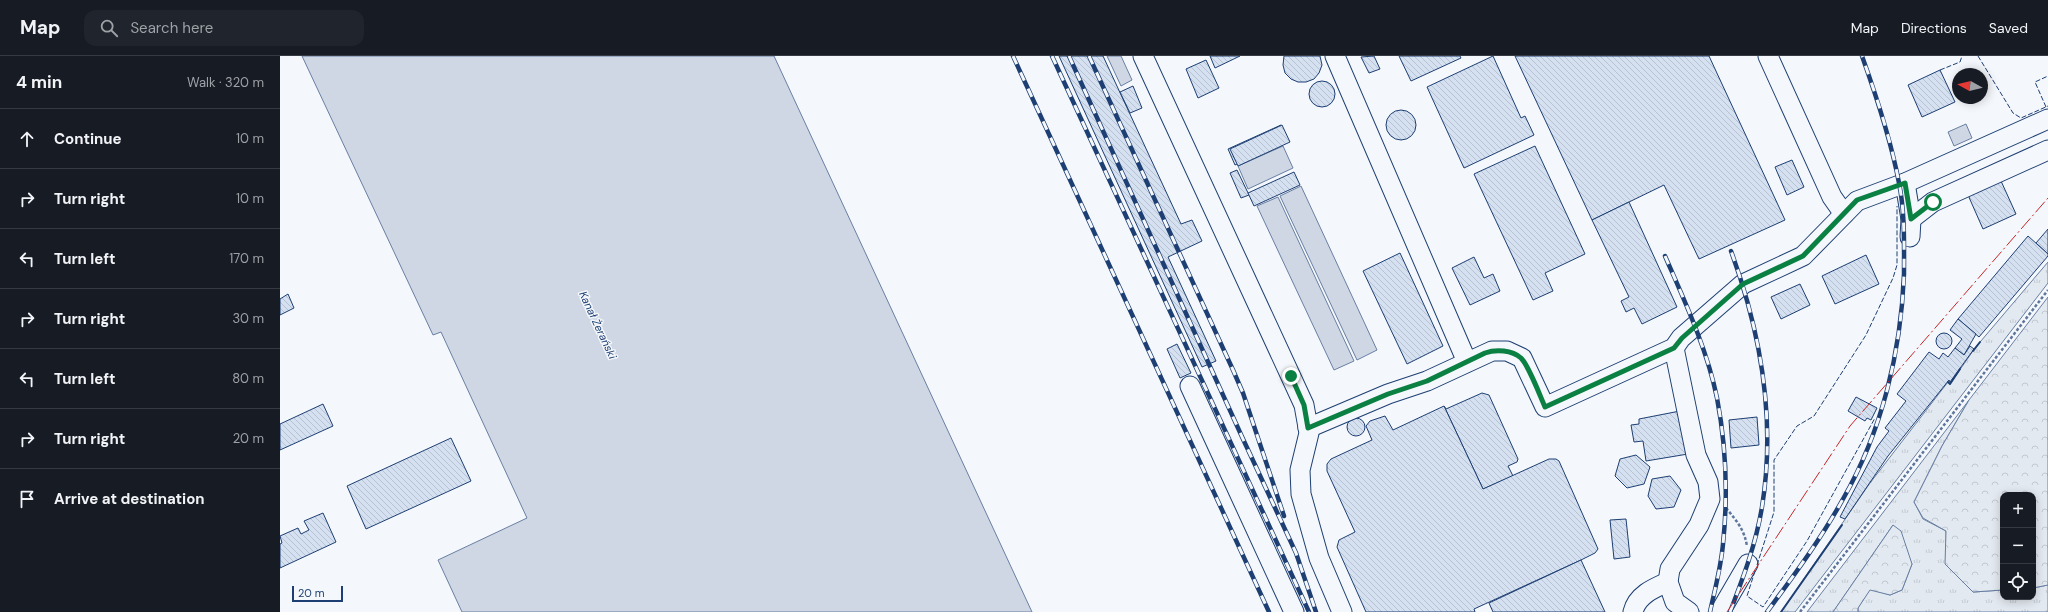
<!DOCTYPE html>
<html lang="en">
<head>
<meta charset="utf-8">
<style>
	body { margin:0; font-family:"DM Sans",sans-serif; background:#20242c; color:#f1f3f6 }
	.controls { position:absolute; right:12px; bottom:12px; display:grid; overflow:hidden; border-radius:8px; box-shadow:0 2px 10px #0003 }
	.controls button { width:36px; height:36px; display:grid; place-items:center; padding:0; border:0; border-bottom:1px solid #363941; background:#171b24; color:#f1f3f6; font:20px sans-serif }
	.compass { position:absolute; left:1672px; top:12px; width:36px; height:36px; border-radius:50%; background:#171b24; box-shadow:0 2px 10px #0003; rotate:278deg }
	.scale { position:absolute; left:12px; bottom:10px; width:51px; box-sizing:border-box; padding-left:4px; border:2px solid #1d3f73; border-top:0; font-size:11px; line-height:14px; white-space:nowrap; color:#1d3f73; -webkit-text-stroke:3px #f4f7fb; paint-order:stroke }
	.stop { position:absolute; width:12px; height:12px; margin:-9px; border:3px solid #0b8043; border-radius:50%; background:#fff }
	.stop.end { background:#0b8043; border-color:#fff; box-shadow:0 1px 4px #0008 }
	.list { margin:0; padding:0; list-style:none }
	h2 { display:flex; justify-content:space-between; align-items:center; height:52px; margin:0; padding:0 16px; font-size:17px }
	h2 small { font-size:13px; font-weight:400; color:#9ea1a6 }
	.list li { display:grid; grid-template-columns:26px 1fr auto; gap:12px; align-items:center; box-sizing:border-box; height:60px; padding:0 16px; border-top:1px solid #363941 }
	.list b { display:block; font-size:15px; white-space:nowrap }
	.list em { font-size:13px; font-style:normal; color:#9ea1a6 }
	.icon { flex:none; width:22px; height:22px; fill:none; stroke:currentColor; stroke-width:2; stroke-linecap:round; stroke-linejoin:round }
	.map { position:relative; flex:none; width:1768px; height:556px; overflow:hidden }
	header { display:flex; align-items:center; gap:24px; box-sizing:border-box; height:56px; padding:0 20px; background:#171b24; border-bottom:1px solid #363941 }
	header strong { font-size:19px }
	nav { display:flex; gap:22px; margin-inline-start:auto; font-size:14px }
	.search { width:280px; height:36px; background:#20242c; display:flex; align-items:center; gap:10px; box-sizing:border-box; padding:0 14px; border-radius:12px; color:#9ea1a6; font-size:15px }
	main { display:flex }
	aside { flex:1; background:#171b24 }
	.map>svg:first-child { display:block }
	.grass { fill:url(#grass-tufts); stroke:#687fa3 }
	.forest { fill:url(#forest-crowns); stroke:#687fa3 }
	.water { fill:#cfd7e4; stroke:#687fa3 }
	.building { fill:url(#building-back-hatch); stroke:#1d3f73 }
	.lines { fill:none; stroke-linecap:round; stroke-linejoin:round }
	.minor-casing { stroke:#1d3f73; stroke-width:21 }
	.path { stroke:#5e769c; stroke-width:2.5; stroke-dasharray:3 2; stroke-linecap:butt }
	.minor { stroke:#f4f7fb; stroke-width:19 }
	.rail-casing { stroke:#1d3f73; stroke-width:4.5 }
	.rail { stroke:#f4f7fb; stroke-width:3; stroke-dasharray:9; stroke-linecap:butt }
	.fence { stroke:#1d3f73; stroke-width:1; stroke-dasharray:5 2; stroke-linecap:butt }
	.wall { stroke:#1d3f73; stroke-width:2 }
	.power { stroke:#c62828; stroke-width:1; stroke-dasharray:14 3 2 3; stroke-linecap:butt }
	.route { stroke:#0b8043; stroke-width:5 }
	.labels { text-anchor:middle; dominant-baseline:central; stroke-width:3; stroke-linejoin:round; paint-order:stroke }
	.water-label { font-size:11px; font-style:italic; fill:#1d3f73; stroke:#f4f7fb }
</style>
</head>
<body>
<header>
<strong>Map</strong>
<div class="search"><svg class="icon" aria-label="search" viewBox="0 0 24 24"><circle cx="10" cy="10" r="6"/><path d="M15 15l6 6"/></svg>Search here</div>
<nav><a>Map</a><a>Directions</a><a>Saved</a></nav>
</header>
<main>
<aside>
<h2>4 min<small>Walk · 320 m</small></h2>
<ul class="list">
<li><svg class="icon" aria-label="ahead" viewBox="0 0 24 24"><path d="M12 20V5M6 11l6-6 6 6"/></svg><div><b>Continue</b></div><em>10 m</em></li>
<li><svg class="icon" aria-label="right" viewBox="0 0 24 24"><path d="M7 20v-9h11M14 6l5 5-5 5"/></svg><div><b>Turn right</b></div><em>10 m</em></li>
<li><svg class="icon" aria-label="left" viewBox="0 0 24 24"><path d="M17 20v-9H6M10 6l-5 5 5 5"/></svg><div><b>Turn left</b></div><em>170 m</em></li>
<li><svg class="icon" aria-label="right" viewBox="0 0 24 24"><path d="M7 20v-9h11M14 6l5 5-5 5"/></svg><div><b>Turn right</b></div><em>30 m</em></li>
<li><svg class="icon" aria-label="left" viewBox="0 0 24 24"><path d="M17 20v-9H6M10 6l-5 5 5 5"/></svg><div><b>Turn left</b></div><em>80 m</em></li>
<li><svg class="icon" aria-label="right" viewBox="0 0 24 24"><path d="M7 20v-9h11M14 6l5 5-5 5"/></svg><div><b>Turn right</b></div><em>20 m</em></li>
<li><svg class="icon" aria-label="arrive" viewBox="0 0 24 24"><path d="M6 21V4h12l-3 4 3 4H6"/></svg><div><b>Arrive at destination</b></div></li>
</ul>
</aside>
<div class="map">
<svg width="1768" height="556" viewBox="0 0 1768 556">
	<defs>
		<pattern id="grass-tufts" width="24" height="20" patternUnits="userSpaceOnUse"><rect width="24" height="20" fill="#e3e9f0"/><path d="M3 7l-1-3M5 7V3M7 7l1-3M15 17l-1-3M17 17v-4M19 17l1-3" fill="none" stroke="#c2c9d1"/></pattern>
		<pattern id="forest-crowns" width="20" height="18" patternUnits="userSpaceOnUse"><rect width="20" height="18" fill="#e3e9f0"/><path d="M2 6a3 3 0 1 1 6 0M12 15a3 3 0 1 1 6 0" fill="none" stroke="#c2c9d1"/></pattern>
		<pattern id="building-back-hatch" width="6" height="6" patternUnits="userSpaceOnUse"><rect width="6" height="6" fill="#d5e0f0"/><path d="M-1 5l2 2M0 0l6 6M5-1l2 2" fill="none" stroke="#b6c1d1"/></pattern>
	</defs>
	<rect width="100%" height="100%" fill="#f4f7fb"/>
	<g class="grass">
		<path d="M1768,206V227L1515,556H1501L1590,427L1668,326L1670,328L1695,292Z"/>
		<path d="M1689,344L1662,390L1634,446L1643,463L1666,475V508L1693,536L1723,534V541H1753V532L1768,529V556H1578V552L1590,533L1610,539L1622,534L1632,508L1613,469L1553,556H1527Z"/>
	</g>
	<g class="forest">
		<path d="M1768,241V529L1753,532V439H1723V534L1693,536L1665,508L1666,475L1643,462L1634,446L1662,390L1689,344Z"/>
		<path d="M1613,469L1621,475L1632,508L1622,534L1610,539L1590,534L1578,552V556H1553Z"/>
	</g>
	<g class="water">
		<path d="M22,0H494L752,556H182L158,504L247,462L161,276L153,279Z"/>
		<path d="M827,0H841L852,24L841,30Z"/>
		<path d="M1686,68L1692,82L1674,90L1668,76Z"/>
		<path d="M1003,90L1013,112L968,133L958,110Z"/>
		<path d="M1021,130L1097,294L1077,304L1000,140Z"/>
		<path d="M998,141L1074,305L1054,314L977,150Z"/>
	</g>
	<g class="building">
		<path d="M779,0H823L901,168L912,164L922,185L888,201L936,305L922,311Z"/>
		<path d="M930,0H960L935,12Z"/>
		<path d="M1004,0H1040L1042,9L1039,17L1034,23L1026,26H1018L1011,23L1005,17L1003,9Z"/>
		<path d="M1094,0L1100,13L1089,17L1081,1Z"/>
		<path d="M1119,0H1180L1181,2L1131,25Z"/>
		<path d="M1213,0L1241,62L1245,60L1254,79L1184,112L1147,31Z"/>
		<path d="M1235,0H1429L1505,164L1419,203L1384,129L1312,164Z"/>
		<path d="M926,4L939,32L918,42L906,13Z"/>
		<path d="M1660,14L1675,46L1642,61L1628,29Z"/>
		<circle cx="1042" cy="38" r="13"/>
		<path d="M853,30L862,52L850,57L840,36Z"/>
		<circle cx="1121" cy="69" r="15"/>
		<path d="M1001,69L1008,84L955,109L948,93Z"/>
		<path d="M1002,69L1010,86L958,110L950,93Z"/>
		<path d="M1255,90L1305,198L1265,217L1273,235L1253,244L1194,118Z"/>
		<path d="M1512,104L1524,131L1507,139L1495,111Z"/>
		<path d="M957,114L969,139L961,142L950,117Z"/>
		<path d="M1014,116L1020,129L974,150L968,137Z"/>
		<path d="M1721,125L1736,158L1703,173L1688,139Z"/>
		<path d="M1349,146L1397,251L1362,268L1354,252L1346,256L1341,245L1349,241L1312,164Z"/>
		<path d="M1768,173V198L1756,187Z"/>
		<path d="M1748,180L1768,198V200L1699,281L1678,263Z"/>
		<path d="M1120,197L1163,290L1127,308L1083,215Z"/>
		<path d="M1586,199L1599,228L1555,248L1542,220Z"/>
		<path d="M1194,201L1204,222L1213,218L1220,235L1190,249L1172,212Z"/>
		<path d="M1520,228L1530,249L1501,263L1491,241Z"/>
		<path d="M8,238L14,252L0,259V243Z"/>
		<path d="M1678,263L1696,278L1684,299L1675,292L1682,283L1670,274Z"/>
		<circle cx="1664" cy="285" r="8"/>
		<path d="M897,288L911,317L900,322L887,293Z"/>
		<path d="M1690,290L1694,293L1670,326L1669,324L1608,400L1565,463L1560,461L1597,391L1609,375L1605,372L1626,345L1617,338L1649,296L1659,303L1663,297L1668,301L1675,292L1684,299Z"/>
		<path d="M1202,337L1209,339L1238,403L1237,406L1228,410L1233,420L1203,433L1164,350L1166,353Z"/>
		<path d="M1576,341L1597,352L1591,364L1587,362L1585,365L1568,355Z"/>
		<path d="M43,348L53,370L0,394V368Z"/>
		<path d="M1164,350L1203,433L1269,403H1276L1279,405L1318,493L1315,497L1301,504L1194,553L1195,556H1086L1057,491L1059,484L1075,476L1047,415V408L1051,403L1092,384L1086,370L1090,365L1105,360L1113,374Z"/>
		<path d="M1400,355L1408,398L1366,405L1363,385L1354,386L1351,369L1359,368V363Z"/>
		<path d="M1477,361L1479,389L1451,392L1449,364Z"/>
		<circle cx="1076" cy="371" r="9"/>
		<path d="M171,382L191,425L86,473L67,430Z"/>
		<path d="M1356,399L1370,411L1364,428L1347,432L1335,420L1340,403Z"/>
		<path d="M1390,420L1401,434L1394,451L1376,453L1368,440L1372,423Z"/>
		<path d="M43,457L56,486L0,512V488L2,487L0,480L18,472L21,478L29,474L24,465Z"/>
		<path d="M1346,463L1350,501L1334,503L1330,464Z"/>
		<path d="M1301,504L1325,556H1213L1209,547Z"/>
	</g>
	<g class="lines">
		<defs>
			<g id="minor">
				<path d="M863,0L1024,349L1029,377L1020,414L1021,438L1039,502L1062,556"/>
				<path d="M1055,0L1187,306"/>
				<path d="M1488,0L1552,141L1564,158"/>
				<path d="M1625,127L1631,163L1630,181"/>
				<path d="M1631,163L1653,146L1768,94"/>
				<path d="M1394,292L1416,399L1428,426L1430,443L1419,469L1390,513L1388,526L1395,546L1409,556"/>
				<path d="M910,330L1014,556"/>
				<path d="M1028,372L1108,338L1147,325L1212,295H1227L1242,302L1265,351L1394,292L1401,282L1463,228L1523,200L1577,145L1625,127L1768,63"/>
				<path d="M1353,556C1357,539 1374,532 1388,526"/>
				<path d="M1440,556L1468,508"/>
			</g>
		</defs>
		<use href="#minor" class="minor-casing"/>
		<g class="path">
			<path d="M1446,452C1456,464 1465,474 1467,491"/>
			<path d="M1520,556L1768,234"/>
		</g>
		<use href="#minor" class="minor"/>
		<defs>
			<g id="rail">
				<path d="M733,0L989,556"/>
				<path d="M772,0L1029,556"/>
				<path d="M789,0L963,383L1016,497L1036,556"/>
				<path d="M809,0L953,314L963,337L1004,460"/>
				<path d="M1385,200C1405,246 1427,293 1437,342C1446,389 1448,440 1443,488C1441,511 1435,533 1430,556"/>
				<path d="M1450,556C1463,522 1476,488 1482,451C1496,364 1481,277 1451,195"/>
				<path d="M1487,556C1514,519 1541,483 1563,443C1602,375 1621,296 1624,218C1624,188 1625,156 1619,127C1611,84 1597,42 1582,0"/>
			</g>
		</defs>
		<use href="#rail" class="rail-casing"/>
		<use href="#rail" class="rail"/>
		<g class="fence">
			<path d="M1698,0L1733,57L1741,62L1768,50"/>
			<path d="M1660,14L1680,6L1682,0"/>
			<path d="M1766,51L1755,26L1768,20"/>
			<path d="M1477,509L1494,456V404L1517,370L1534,360L1586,279L1613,222L1617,209V150"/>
			<path d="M1475,515L1467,540L1483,551L1527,485L1595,362"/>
		</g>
		<g class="wall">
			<path d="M1693,295L1700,286"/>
			<path d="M1668,326L1670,328L1680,313"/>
			<path d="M1501,556L1562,469"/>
		</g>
		<path class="power" d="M1447,556L1570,370L1768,142"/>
	</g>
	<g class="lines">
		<path class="route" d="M1011,320L1024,349L1028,372L1108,338L1147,325L1205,297C1216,293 1232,294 1241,302C1249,310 1260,340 1265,351L1394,292L1402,282L1463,228L1523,200L1577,144L1625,127L1631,163L1653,146"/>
	</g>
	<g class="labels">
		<g class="water-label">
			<text transform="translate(318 269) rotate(65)">Kanał Żerański</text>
		</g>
	</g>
</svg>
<div class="controls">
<button>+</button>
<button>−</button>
<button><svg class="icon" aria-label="locate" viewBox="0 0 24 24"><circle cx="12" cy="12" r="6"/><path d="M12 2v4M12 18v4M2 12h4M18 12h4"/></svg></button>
</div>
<svg class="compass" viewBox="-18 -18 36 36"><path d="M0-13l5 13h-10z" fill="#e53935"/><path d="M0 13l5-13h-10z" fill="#9ea1a6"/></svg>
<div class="scale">20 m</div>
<div class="stop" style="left:1653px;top:146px"></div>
<div class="stop end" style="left:1011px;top:320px"></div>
</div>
</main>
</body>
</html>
